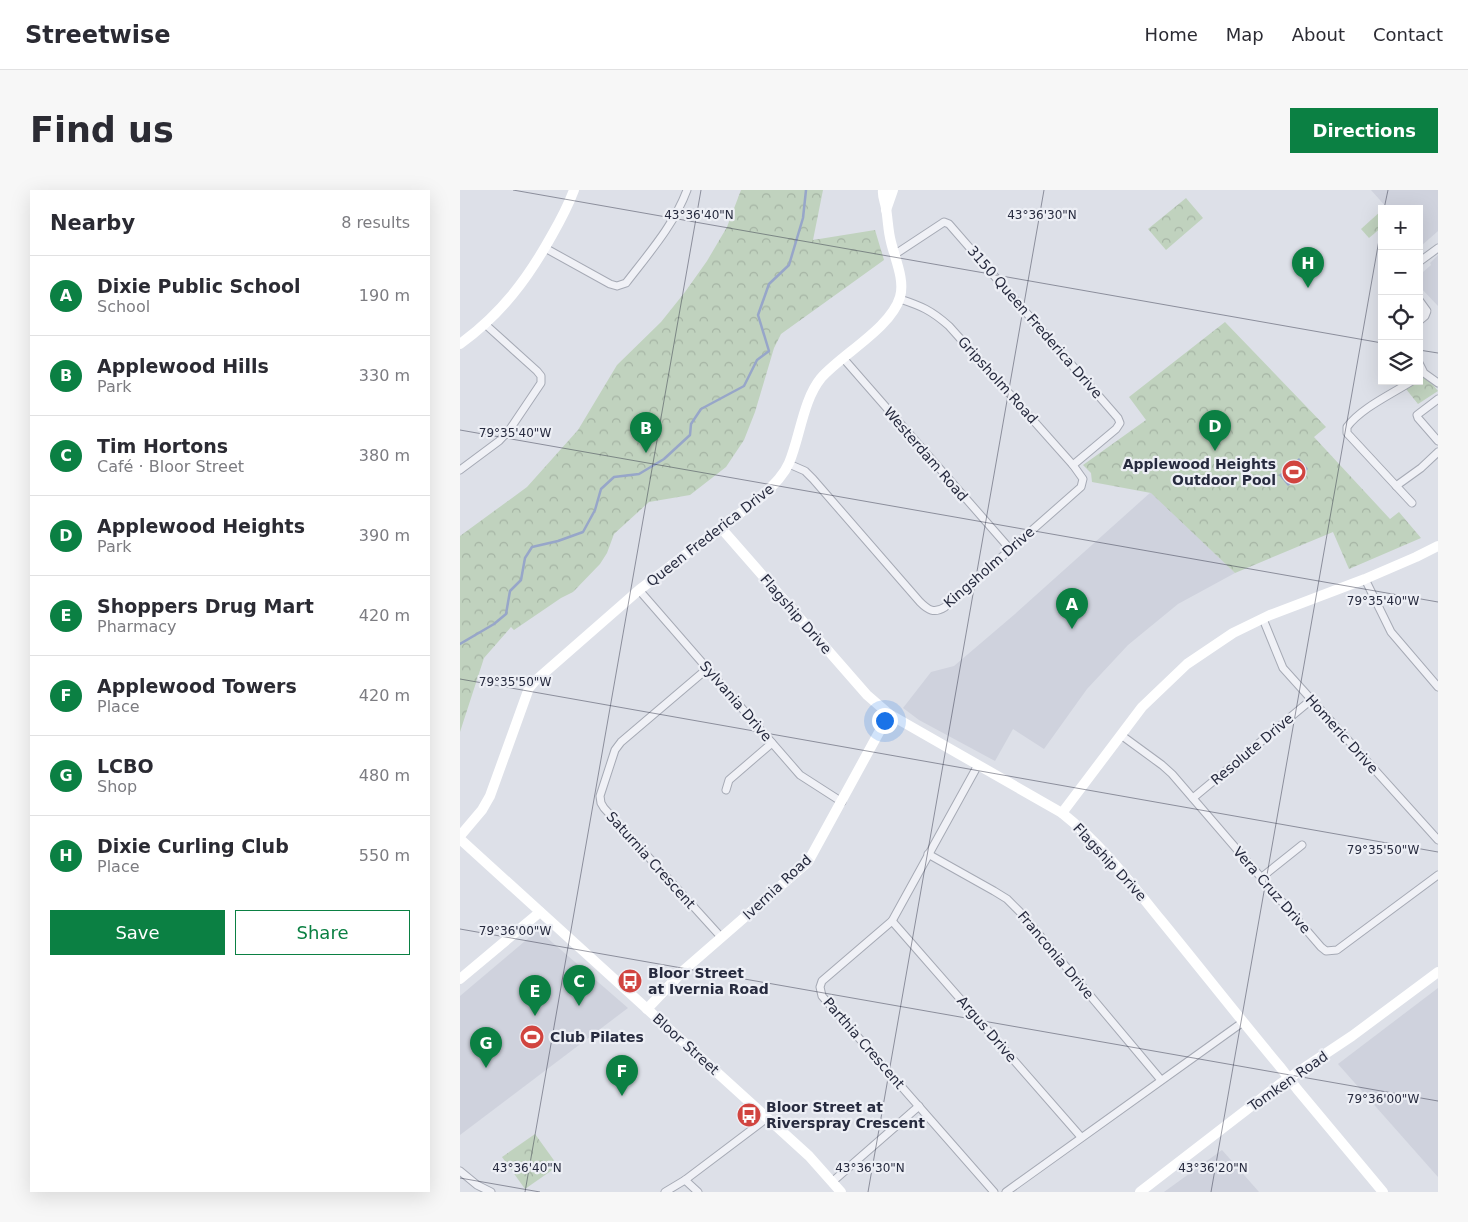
<!DOCTYPE html>
<html lang="en">
<head>
<meta charset="utf-8">
<style>
	body { margin:0; font-family:"DejaVu Sans",sans-serif; background:#f7f7f7; color:#2b2b33 }
	.controls { position:absolute; right:15px; top:15px; display:grid; overflow:hidden; border-radius:0px; box-shadow:0 5px 20px #0002 }
	.controls button { width:45px; height:45px; display:grid; place-items:center; padding:0; border:0; border-bottom:1px solid #e1e1e2; background:#fff; color:#2b2b33; font:25px sans-serif }
	.you { position:absolute; left:424px; top:530px; width:18px; height:18px; margin:-12px; border:4px solid #fff; border-radius:50%; background:#1a73e8; box-shadow:0 0 0 8px #1a73e833 }
	.badge { display:grid; place-items:center; width:32px; height:32px; border-radius:50%; background:#0b8043; color:#fff; font-size:16px; font-weight:700 }
	.pin { position:absolute; translate:-50% -41px; filter:drop-shadow(0 1px 2px #0008) }
	.pin::after { content:''; position:absolute; top:26px; width:18px; height:15px; background:inherit; clip-path:polygon(0 0,100% 0,50% 100%) }
	.list { margin:0; padding:0; list-style:none }
	h2 { display:flex; justify-content:space-between; align-items:center; height:65px; margin:0; padding:0 20px; font-size:21px }
	h2 small { font-size:16px; font-weight:400; color:#7c7c81 }
	.list li { display:grid; grid-template-columns:32px 1fr auto; gap:15px; align-items:center; box-sizing:border-box; height:80px; padding:0 20px; border-top:1px solid #e1e1e2 }
	.list b { display:block; font-size:19px; white-space:nowrap }
	.list p { margin:0; font-size:16px; white-space:nowrap; color:#7c7c81 }
	.list em { font-size:16px; font-style:normal; color:#7c7c81 }
	.actions { display:flex; gap:10px; padding:15px 20px }
	.actions a { flex:1; padding:11px 0; border:1px solid #0b8043; border-radius:0px; text-align:center; font-size:18px; color:#0b8043 }
	.actions .main { background:#0b8043; color:#fff }
	.icon { flex:none; width:28px; height:28px; fill:none; stroke:currentColor; stroke-width:2; stroke-linecap:round; stroke-linejoin:round }
	.map { position:relative; flex:none; width:978px; height:1002px; overflow:hidden; border-radius:0px }
	header { display:flex; align-items:center; gap:30px; box-sizing:border-box; height:70px; padding:0 25px; background:#fff; border-bottom:1px solid #e1e1e2 }
	header strong { font-size:24px }
	nav { display:flex; gap:28px; margin-inline-start:auto; font-size:18px }
	.intro { display:flex; align-items:center; justify-content:space-between; box-sizing:border-box; height:120px; padding:0 30px }
	h1 { margin:0; font-size:35px }
	.button { padding:12px 22px; border-radius:0px; background:#0b8043; color:#fff; font-size:18px; font-weight:700 }
	main { display:flex; gap:30px; padding:0 30px }
	aside { flex:1; background:#fff; border-radius:0px; box-shadow:0 5px 20px #0002 }
	.map>svg:first-child { display:block }
	.built { fill:#cfd2dd }
	.park { fill:url(#park-crowns) }
	.water { fill:#97a6c9 }
	.lines { fill:none; stroke-linecap:round; stroke-linejoin:round }
	.stream { stroke:#97a6c9; stroke-width:2.5 }
	.street-casing { stroke:#a6aab5; stroke-width:9 }
	.street { stroke:#f0f1f6; stroke-width:7 }
	.secondary { stroke:#fff; stroke-width:10 }
	.ticks { fill:none; stroke:#272b3f; stroke-width:1; stroke-opacity:0.45 }
	.labels { text-anchor:middle; dominant-baseline:central; stroke-width:4.5; stroke-linejoin:round; paint-order:stroke }
	.street-label { font-size:14px; fill:#272b3f; stroke:#edeff5 }
	.poi-label { font-size:14px; font-weight:bold; fill:#272b3f; stroke:#edeff5; text-anchor:start }
	.ticks-label { font-size:12px; text-anchor:middle; fill:#272b3f; stroke:#edeff5; stroke-width:4.5; stroke-linejoin:round; paint-order:stroke }
</style>
</head>
<body>
<header>
<strong>Streetwise</strong>
<nav><a>Home</a><a>Map</a><a>About</a><a>Contact</a></nav>
</header>
<div class="intro"><h1>Find us</h1><a class="button">Directions</a></div>
<main>
<aside>
<h2>Nearby<small>8 results</small></h2>
<ul class="list">
<li><span class="badge">A</span><div><b>Dixie Public School</b><p>School</p></div><em>190 m</em></li>
<li><span class="badge">B</span><div><b>Applewood Hills</b><p>Park</p></div><em>330 m</em></li>
<li><span class="badge">C</span><div><b>Tim Hortons</b><p>Café · Bloor Street</p></div><em>380 m</em></li>
<li><span class="badge">D</span><div><b>Applewood Heights</b><p>Park</p></div><em>390 m</em></li>
<li><span class="badge">E</span><div><b>Shoppers Drug Mart</b><p>Pharmacy</p></div><em>420 m</em></li>
<li><span class="badge">F</span><div><b>Applewood Towers</b><p>Place</p></div><em>420 m</em></li>
<li><span class="badge">G</span><div><b>LCBO</b><p>Shop</p></div><em>480 m</em></li>
<li><span class="badge">H</span><div><b>Dixie Curling Club</b><p>Place</p></div><em>550 m</em></li>
</ul>
<div class="actions"><a class="main">Save</a><a>Share</a></div>
</aside>
<div class="map">
<svg width="978" height="1002" viewBox="0 0 978 1002">
	<defs>
		<pattern id="park-crowns" width="20" height="18" patternUnits="userSpaceOnUse" patternTransform="scale(1.25)"><rect width="20" height="18" fill="#c0d2be"/><path d="M2 6a3 3 0 1 1 6 0M12 15a3 3 0 1 1 6 0" fill="none" stroke="#a5b4a4"/></pattern>
	</defs>
	<rect width="100%" height="100%" fill="#dde0e8"/>
	<g class="built">
		<path d="M911,0H978V41L961,56L959,53V19H928Z"/>
		<path d="M978,65V116L959,96L963,82L971,75L970,73Z"/>
		<path d="M691,302L775,383L718,414L668,455L627,499L584,559L553,539L535,571L459,530L443,518L471,482L494,476L555,424Z"/>
		<path d="M78,740L168,818L0,945V806Z"/>
		<path d="M978,798V987L878,874Z"/>
		<path d="M762,960L799,1002H704Z"/>
	</g>
	<g class="park">
		<path d="M281,0H363L353,50L415,40L424,70L321,144L314,158L295,222L284,250L266,277L230,305L189,312L154,344L147,363L140,374L113,402L101,408L54,440L51,437L24,468L0,542V346L67,297L118,240L157,175L201,132L225,102L247,71L267,37Z"/>
		<path d="M726,8L743,28L706,60L688,39Z"/>
		<path d="M922,20V37L909,48L901,39Z"/>
		<path d="M765,132L866,237L854,247L930,329L939,322L961,348L889,379L873,342L775,383L691,303L632,292L631,283L623,275L686,230L669,207Z"/>
		<path d="M965,185L978,201L958,214L946,199L957,191H959V189Z"/>
		<path d="M75,944L98,976L65,999L42,967Z"/>
	</g>
	<path class="water" d="M839,268L848,279L828,296L819,285Z"/>
	<g class="lines">
		<path class="stream" d="M0,454L34,434L46,424L50,401L61,390L65,368L72,357L98,351L123,342L135,320L141,299L154,287L179,284L204,269L230,245L231,234L241,219L284,196L297,170L309,161L298,125L309,94L329,75L343,28L346,0"/>
		<defs>
			<g id="street">
				<path d="M85,58L150,94L157,96L166,93C189,63 214,35 227,0"/>
				<path d="M434,65L484,32L489,34L658,228L660,233L656,239L613,275"/>
				<path d="M959,72L978,58"/>
				<path d="M959,110L967,121L965,126L959,131"/>
				<path d="M383,168L550,359"/>
				<path d="M959,173L964,183L978,193"/>
				<path d="M978,209L957,225L958,228L978,251"/>
				<path d="M329,274L345,281L353,289L460,412C468,420 474,424 485,417L621,297L623,289L613,275L489,136C471,120 461,116 440,109"/>
				<path d="M0,280L39,251L50,239L81,193V186L77,181L26,135"/>
				<path d="M936,296L961,278L978,262"/>
				<path d="M952,313L887,243V237C901,218 932,204 952,191"/>
				<path d="M905,389L931,442L978,497"/>
				<path d="M179,400L340,585L382,612"/>
				<path d="M803,429L823,478L978,650"/>
				<path d="M248,478L161,552L155,560L140,606L141,613L144,618L261,747"/>
				<path d="M661,545L702,575L712,584L861,757L866,761L877,760L978,685"/>
				<path d="M518,575L432,731L362,791L360,797L362,806L534,1002"/>
				<path d="M266,600L269,590L312,553"/>
				<path d="M733,608L851,510"/>
				<path d="M468,664L534,701L547,709L560,722L701,890"/>
				<path d="M802,687L842,655"/>
				<path d="M432,731L621,947"/>
				<path d="M0,981L17,995L31,1002"/>
				<path d="M225,990L238,1002"/>
				<path d="M372,992L459,916"/>
				<path d="M205,1002L225,990L307,928"/>
				<path d="M546,1002L783,832"/>
			</g>
		</defs>
		<use href="#street" class="street-casing"/>
		<use href="#street" class="street"/>
		<g class="secondary">
			<path d="M426,20L433,0"/>
			<path d="M0,154C41,124 67,90 92,45C100,31 108,16 114,0"/>
			<path d="M261,338L407,505L429,524L602,623C640,653 670,692 700,729C741,779 780,829 821,878L837,899L923,1002"/>
			<path d="M602,623L682,517L727,474L773,443L810,425L905,389L956,367L978,356"/>
			<path d="M0,646L22,620L30,606L69,498L75,491L179,400L300,308C311,297 323,287 329,273C340,247 343,210 361,188C382,164 431,138 440,107C445,90 435,69 431,52C428,41 428,30 426,18C425,12 422,6 423,0"/>
			<path d="M0,649L349,966L381,1002"/>
			<path d="M0,789L80,722"/>
			<path d="M187,819L224,780L348,672L429,524"/>
			<path d="M680,1002L820,894L892,846L978,782"/>
		</g>
	</g>
	<path class="ticks" d="M53,0L922,153M924,19L928,0M959,160L978,163M0,240L978,412M0,489L978,662M0,739L978,911M0,988L80,1002M65,1002L241,0M408,1002L584,0M751,1002L922,33"/>
	<defs>
		<symbol id="stadium-disc" viewBox="-11 -11 22 22"><circle r="9.5" fill="#d1443f" stroke="#edeff5"/><path d="M0-5a6.5 5 0 1 0 0 10a6.5 5 0 1 0 0-10ZM-3.5-1.8h7v3.6h-7Z" fill="#fff"/></symbol>
		<symbol id="bus-disc" viewBox="-11 -11 22 22"><circle r="9.5" fill="#d1443f" stroke="#edeff5"/><path d="M-5-6H5V4H4V6H2V4H-2V6H-4V4H-5ZM-3.5-4V0h7V-4ZM-3.5 1.2v1.5H-2V1.2ZM2 1.2v1.5H3.5V1.2Z" fill="#fff"/></symbol>
	</defs>
	<g fill-rule="evenodd">
		<use href="#stadium-disc" x="820" y="268" width="28" height="28"/>
		<use href="#bus-disc" x="156" y="777" width="28" height="28"/>
		<use href="#stadium-disc" x="58" y="833" width="28" height="28"/>
		<use href="#bus-disc" x="275" y="911" width="28" height="28"/>
	</g>
	<g class="labels">
		<g class="street-label">
			<text transform="translate(575 132) rotate(49)">3150 Queen Frederica Drive</text>
			<text transform="translate(538 190) rotate(48)">Gripsholm Road</text>
			<text transform="translate(466 264) rotate(49)">Westerdam Road</text>
			<text transform="translate(250 345) rotate(-38)">Queen Frederica Drive</text>
			<text transform="translate(529 377) rotate(-41)">Kingsholm Drive</text>
			<text transform="translate(336 424) rotate(49)">Flagship Drive</text>
			<text transform="translate(276 511) rotate(49)">Sylvania Drive</text>
			<text transform="translate(882 544) rotate(48)">Homeric Drive</text>
			<text transform="translate(792 559) rotate(-40)">Resolute Drive</text>
			<text transform="translate(191 670) rotate(48)">Saturnia Crescent</text>
			<text transform="translate(650 672) rotate(47)">Flagship Drive</text>
			<text transform="translate(317 697) rotate(-43)">Ivernia Road</text>
			<text transform="translate(812 700) rotate(49)">Vera Cruz Drive</text>
			<text transform="translate(596 765) rotate(50)">Franconia Drive</text>
			<text transform="translate(527 839) rotate(49)">Argus Drive</text>
			<text transform="translate(404 853) rotate(49)">Parthia Crescent</text>
			<text transform="translate(226 854) rotate(42)">Bloor Street</text>
			<text transform="translate(828 891) rotate(-35)">Tomken Road</text>
		</g>
		<g class="poi-label">
			<text x="816" y="274" text-anchor="end">Applewood Heights<tspan x="816" dy="16">Outdoor Pool</tspan></text>
			<text x="188" y="783">Bloor Street<tspan x="188" dy="16">at Ivernia Road</tspan></text>
			<text x="90" y="847">Club Pilates</text>
			<text x="306" y="917">Bloor Street at<tspan x="306" dy="16">Riverspray Crescent</tspan></text>
		</g>
	</g>
	<g class="ticks-label">
		<text x="239" y="29">43°36'40"N</text>
		<text x="582" y="29">43°36'30"N</text>
		<text x="55" y="247">79°35'40"W</text>
		<text x="923" y="415">79°35'40"W</text>
		<text x="55" y="496">79°35'50"W</text>
		<text x="923" y="664">79°35'50"W</text>
		<text x="55" y="745">79°36'00"W</text>
		<text x="923" y="913">79°36'00"W</text>
		<text x="67" y="982">43°36'40"N</text>
		<text x="410" y="982">43°36'30"N</text>
		<text x="753" y="982">43°36'20"N</text>
	</g>
</svg>
<div class="controls">
<button>+</button>
<button>−</button>
<button><svg class="icon" aria-label="locate" viewBox="0 0 24 24"><circle cx="12" cy="12" r="6"/><path d="M12 2v4M12 18v4M2 12h4M18 12h4"/></svg></button>
<button><svg class="icon" aria-label="layers" viewBox="0 0 24 24"><path d="M12 4l9 5-9 5-9-5zM3 14l9 5 9-5"/></svg></button>
</div>
<div class="you"></div>
<div class="pin badge" style="left:612px;top:439px">A</div>
<div class="pin badge" style="left:186px;top:263px">B</div>
<div class="pin badge" style="left:119px;top:816px">C</div>
<div class="pin badge" style="left:755px;top:261px">D</div>
<div class="pin badge" style="left:75px;top:826px">E</div>
<div class="pin badge" style="left:162px;top:906px">F</div>
<div class="pin badge" style="left:26px;top:878px">G</div>
<div class="pin badge" style="left:848px;top:98px">H</div>
</div>
</main>
</body>
</html>
